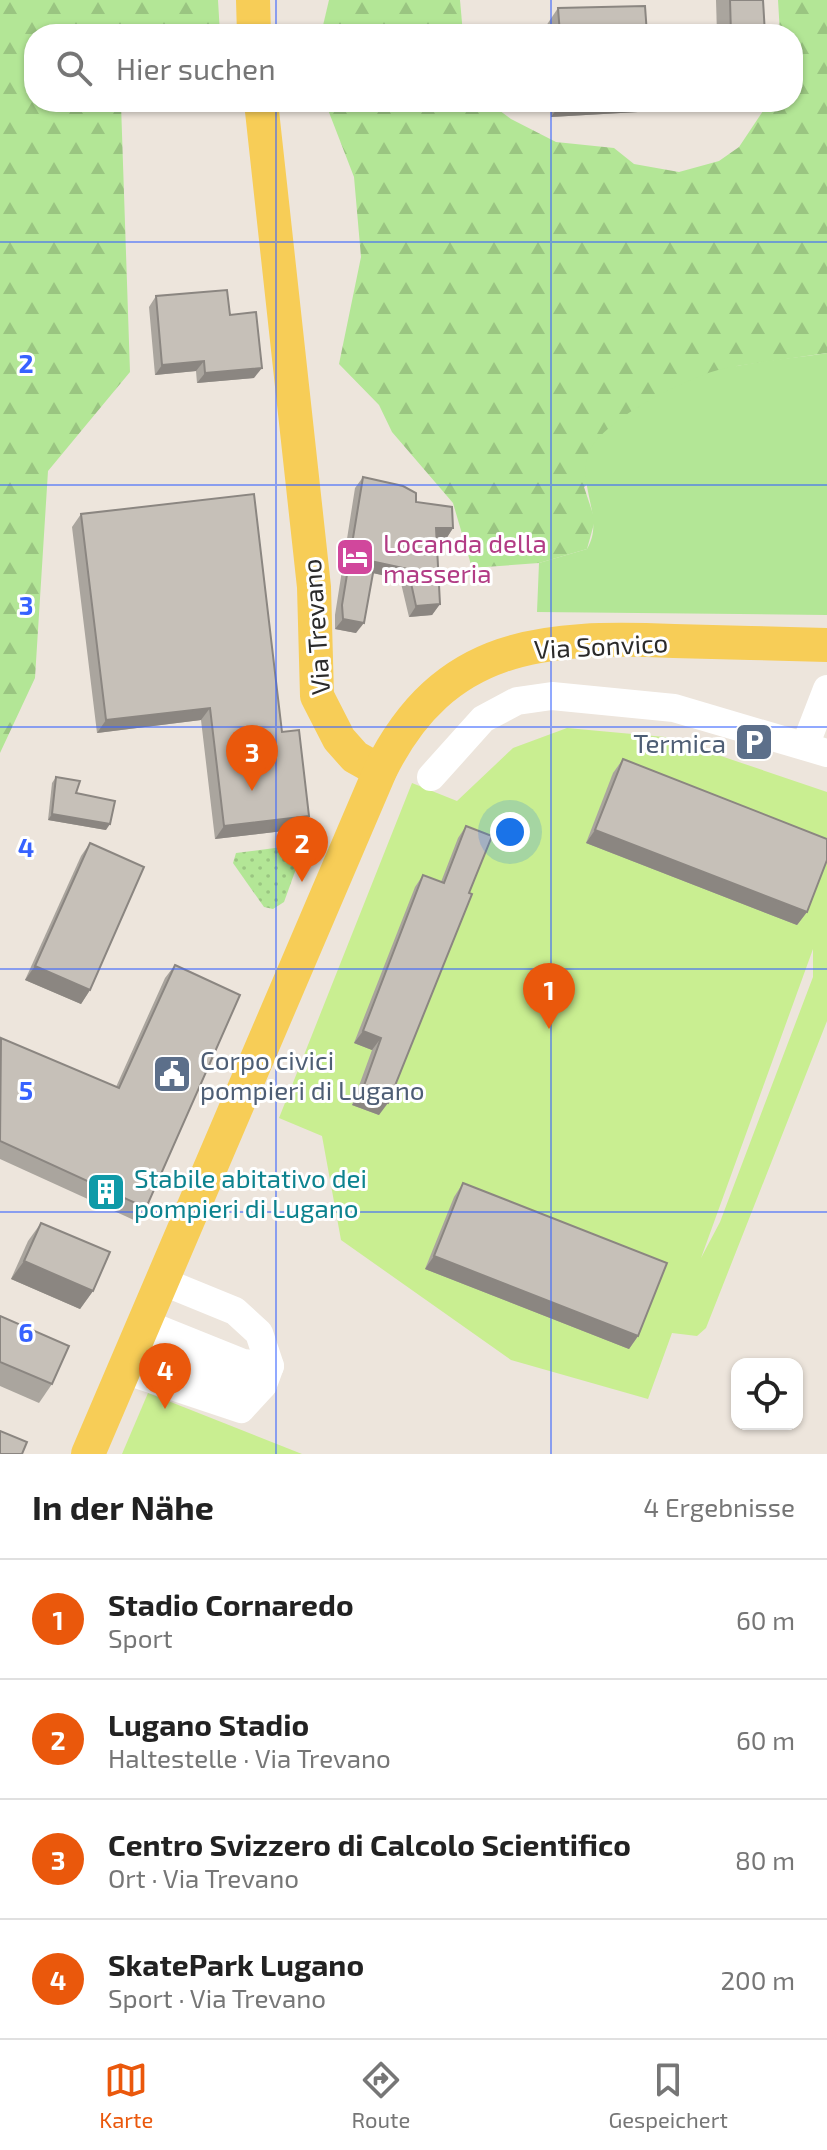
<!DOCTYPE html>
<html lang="de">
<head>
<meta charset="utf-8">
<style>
	body { margin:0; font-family:"Exo 2",sans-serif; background:#f2f2f2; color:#222 }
	.controls { position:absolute; right:24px; bottom:24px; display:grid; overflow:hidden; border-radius:16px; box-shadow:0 2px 6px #0004 }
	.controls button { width:72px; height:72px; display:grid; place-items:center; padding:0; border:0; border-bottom:2px solid #e0e0e0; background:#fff; color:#222; font:40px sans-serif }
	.you { position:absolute; left:510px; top:832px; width:28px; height:28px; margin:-20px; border:6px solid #fff; border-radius:50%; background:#1a73e8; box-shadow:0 0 0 12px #1a73e833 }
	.badge { display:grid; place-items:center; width:52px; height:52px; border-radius:50%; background:#ea580c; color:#fff; font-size:26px; font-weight:700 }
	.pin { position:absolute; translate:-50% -66px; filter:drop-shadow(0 2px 4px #0008) }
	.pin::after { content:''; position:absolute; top:42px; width:28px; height:24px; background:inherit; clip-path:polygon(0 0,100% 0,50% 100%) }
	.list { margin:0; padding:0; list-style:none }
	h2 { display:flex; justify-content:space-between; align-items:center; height:104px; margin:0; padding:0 32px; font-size:34px }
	h2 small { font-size:26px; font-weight:400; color:#767676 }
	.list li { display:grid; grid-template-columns:52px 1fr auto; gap:24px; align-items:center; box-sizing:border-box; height:120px; padding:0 32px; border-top:2px solid #e0e0e0 }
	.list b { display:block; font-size:30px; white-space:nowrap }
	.list p { margin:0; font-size:26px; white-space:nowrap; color:#767676 }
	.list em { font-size:26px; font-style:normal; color:#767676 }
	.icon { flex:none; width:44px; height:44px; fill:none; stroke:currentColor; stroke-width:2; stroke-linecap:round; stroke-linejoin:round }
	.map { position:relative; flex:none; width:827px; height:1454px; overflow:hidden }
	.search { position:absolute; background:#fff; box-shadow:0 2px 6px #0004; left:24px; right:24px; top:24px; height:88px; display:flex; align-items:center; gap:20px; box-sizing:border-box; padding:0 28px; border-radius:32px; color:#767676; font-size:30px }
	.sheet { height:584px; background:#fff }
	nav { display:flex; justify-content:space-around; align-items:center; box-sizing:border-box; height:112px; border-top:2px solid #e0e0e0; background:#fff; font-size:22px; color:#767676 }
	nav a { display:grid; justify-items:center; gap:4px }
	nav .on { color:#ea580c }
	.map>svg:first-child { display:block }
	.grass { fill:url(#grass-dots) }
	.forest { fill:url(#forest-firs) }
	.park { fill:#b3e696 }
	.pitch { fill:#c9ee91; fill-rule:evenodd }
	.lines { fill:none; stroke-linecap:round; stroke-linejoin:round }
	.minor { stroke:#fff; stroke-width:28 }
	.major { stroke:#f7cd57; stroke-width:34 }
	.wall { fill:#aaa59e }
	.shaded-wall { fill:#8b8681 }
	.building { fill:#c6c0b8; stroke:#8b8681; stroke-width:2 }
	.grid { fill:none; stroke:#3762ff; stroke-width:2; stroke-opacity:0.55 }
	.labels { text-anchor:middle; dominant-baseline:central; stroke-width:6; stroke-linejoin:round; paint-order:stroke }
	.hotel-label { font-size:26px; fill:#b23c85; stroke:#fff; text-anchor:start }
	.street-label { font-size:26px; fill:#2b2b2b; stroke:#fff }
	.service-label { font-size:26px; fill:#4e5e75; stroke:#fff; text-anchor:end }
	.culture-label { font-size:26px; fill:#0d838f; stroke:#fff; text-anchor:start }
	.grid-label { font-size:26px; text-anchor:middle; font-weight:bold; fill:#3762ff; stroke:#fff; stroke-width:6; stroke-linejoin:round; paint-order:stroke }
</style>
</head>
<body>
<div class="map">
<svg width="827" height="1454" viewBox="0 0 827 1454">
	<defs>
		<pattern id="grass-dots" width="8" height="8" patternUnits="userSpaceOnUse" patternTransform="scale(2)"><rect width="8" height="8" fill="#b3e696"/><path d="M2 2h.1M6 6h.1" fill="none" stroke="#9ac581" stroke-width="1.8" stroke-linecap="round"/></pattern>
		<pattern id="forest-firs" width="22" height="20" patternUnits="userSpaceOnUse" patternTransform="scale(2)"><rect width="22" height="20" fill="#b3e696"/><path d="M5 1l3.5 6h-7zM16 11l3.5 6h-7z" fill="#9ac581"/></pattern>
	</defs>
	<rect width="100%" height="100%" fill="#ede5dc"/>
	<path class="grass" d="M305,844L284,902L273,909L264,907L233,863L236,853Z"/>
	<g class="forest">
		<path d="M0,0H218L220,34H34V102H125L121,104L130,372L48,471L35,678L0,753Z"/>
		<path d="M329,0H460L463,34H321Z"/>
		<path d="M778,0H827V353L737,366L584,487L595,520L587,549L539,563L472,568L453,503L392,432L379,405L339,364L361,257L354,177L325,102H488L511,119L556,142L614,148L634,164L679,172L719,161L739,147L769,102H793V34H780Z"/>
	</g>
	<path class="park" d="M827,353V615L537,612L539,563L587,549C605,519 578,489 588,455C599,421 685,379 718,370C753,361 791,359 827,353Z"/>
	<g class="pitch">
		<path d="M567,728L665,737L827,792V1021L706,1328L697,1336L672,1333L648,1399L511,1360L341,1240L322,1136L279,1118L412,783L457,801L513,748ZM813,949V977L720,1222L701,1258Z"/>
		<path d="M148,1393L302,1454H122Z"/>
	</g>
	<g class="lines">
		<g class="minor">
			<path d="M805,746L827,689"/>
			<path d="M431,777L483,719L517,701L552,696L674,708L827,753"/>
			<path d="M146,1324L243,1363L270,1366"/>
			<path d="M135,1347L238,1384L263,1385"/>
			<path d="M124,1370L241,1409L263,1385L270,1366L259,1333L235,1311L164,1282"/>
		</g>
		<g class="major">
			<path d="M253,0L254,34"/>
			<path d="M261,102L314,587L317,696L339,739L355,757L380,771"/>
			<path d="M88,1454L380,771C444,641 544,636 674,641C725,642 776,644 827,645"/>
		</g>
	</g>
	<g class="wall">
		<path d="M716,0H763L765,34H717Z"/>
		<path d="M558,8L647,34H546V26Z"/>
		<path d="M550,102H645L638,112L551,117Z"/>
		<path d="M156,296L230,315L254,378L197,383L196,371L155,375L149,307Z"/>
		<path d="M363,477L416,502L453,528L446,539H437L440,604L432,615L409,617L400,579L373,573L356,633L335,629V615L355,488Z"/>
		<path d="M81,514L282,732L300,829L215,839L201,720L97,733L72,527Z"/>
		<path d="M623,759L807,912L797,925L586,843L613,773Z"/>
		<path d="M56,777L76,793L106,830L48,820L52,783Z"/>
		<path d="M466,826L379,1115L352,1105L372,1050L354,1043L415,887L423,875L441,882L458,838Z"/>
		<path d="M90,843V990L81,1004L25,980L81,856Z"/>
		<path d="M175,965L146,1208L136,1221L0,1159V1040L116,1087L165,978Z"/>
		<path d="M463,1183L638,1336L629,1349L425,1269L454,1197Z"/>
		<path d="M41,1223L93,1291L80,1309L11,1279L28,1241Z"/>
		<path d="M0,1316L52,1384L39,1403L0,1386Z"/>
	</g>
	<g class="shaded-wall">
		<path d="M562,102H645L638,112L551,117Z"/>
		<path d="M204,361L196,371L155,375L162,365Z"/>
		<path d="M262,368L254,378L197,383L205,373Z"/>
		<path d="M436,528H453L446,539H429Z"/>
		<path d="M375,562L408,569L400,579L368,572Z"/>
		<path d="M440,604L432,615L409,617L416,606Z"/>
		<path d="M343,619L364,623L356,633L335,629Z"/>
		<path d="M210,708L201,720L97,733L106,720Z"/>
		<path d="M52,814L110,824L106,830L48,820Z"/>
		<path d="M309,816L300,829L215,839L224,826Z"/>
		<path d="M595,830L807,912L797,925L586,843Z"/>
		<path d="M35,966L90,990L81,1004L25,980Z"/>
		<path d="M363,1031L381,1038L372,1050L354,1043Z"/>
		<path d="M361,1094L388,1103L379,1115L352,1105Z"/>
		<path d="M434,1256L638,1336L629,1349L425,1269Z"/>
		<path d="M24,1261L93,1291L80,1309L11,1279Z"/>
	</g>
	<g class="building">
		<path d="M730,0H763L765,34H731Z"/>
		<path d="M645,6L647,34H560L558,8Z"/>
		<path d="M227,290L230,315L256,312L262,368L205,373L204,361L162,365L156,296Z"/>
		<path d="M363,477L403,486L416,493V502L452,507L453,528H436L440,604L416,606L408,569L375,562L364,623L343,619L342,605Z"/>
		<path d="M254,494L282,732L299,730L309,816L224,826L210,708L106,720L81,514Z"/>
		<path d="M623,759L827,839V860L807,912L595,830Z"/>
		<path d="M56,777L80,781L76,793L115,801L110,824L52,814Z"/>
		<path d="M466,826L492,836L469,893L472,894L388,1103L361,1094L381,1038L363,1031L423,875L444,883Z"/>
		<path d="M90,843L144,867L90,990L35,966Z"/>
		<path d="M175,965L240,995L146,1208L0,1141L1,1038L119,1088Z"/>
		<path d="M463,1183L667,1263L638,1336L434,1256Z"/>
		<path d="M41,1223L110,1252L93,1291L24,1261Z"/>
		<path d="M0,1316L69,1346L52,1384L0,1362Z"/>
		<path d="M0,1431L27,1442L22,1454H0Z"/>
	</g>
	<path class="grid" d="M276,0V34M551,0V34M276,102V1454M551,102V1454M0,242H827M0,485H827M0,727H827M0,969H827M0,1212H827"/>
	<defs>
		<symbol id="hotel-square" viewBox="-11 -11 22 22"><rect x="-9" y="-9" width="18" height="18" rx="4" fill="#d1479c" stroke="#fff"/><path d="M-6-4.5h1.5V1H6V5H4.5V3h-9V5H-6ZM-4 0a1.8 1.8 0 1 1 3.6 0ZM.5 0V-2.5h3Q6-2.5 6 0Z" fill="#fff"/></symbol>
		<symbol id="parking-square" viewBox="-11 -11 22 22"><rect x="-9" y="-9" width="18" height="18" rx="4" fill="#5c6f8a" stroke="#fff"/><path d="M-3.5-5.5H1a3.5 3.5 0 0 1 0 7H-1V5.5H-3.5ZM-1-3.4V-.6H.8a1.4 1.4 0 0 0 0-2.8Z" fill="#fff"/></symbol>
		<symbol id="civic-square" viewBox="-11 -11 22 22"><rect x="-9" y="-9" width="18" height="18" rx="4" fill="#5c6f8a" stroke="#fff"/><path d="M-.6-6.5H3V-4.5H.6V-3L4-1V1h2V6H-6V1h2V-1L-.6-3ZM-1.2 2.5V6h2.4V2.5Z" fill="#fff"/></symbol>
		<symbol id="building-square" viewBox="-11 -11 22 22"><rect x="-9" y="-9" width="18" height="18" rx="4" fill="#0f9aa8" stroke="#fff"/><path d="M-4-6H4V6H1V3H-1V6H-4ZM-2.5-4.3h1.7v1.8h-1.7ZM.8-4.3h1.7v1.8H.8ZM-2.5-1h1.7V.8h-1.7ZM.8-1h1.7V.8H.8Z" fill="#fff"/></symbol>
	</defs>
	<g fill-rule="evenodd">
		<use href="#hotel-square" x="333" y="535" width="44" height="44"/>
		<use href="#parking-square" x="732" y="720" width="44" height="44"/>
		<use href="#civic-square" x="150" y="1052" width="44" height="44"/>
		<use href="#building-square" x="84" y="1170" width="44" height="44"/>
	</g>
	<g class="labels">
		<g class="hotel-label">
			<text x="383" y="542">Locanda della<tspan x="383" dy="30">masseria</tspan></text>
		</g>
		<g class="street-label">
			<text transform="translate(315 627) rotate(-94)">Via Trevano</text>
			<text transform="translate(601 645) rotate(-3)">Via Sonvico</text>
		</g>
		<g class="service-label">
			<text x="726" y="742">Termica</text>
			<text x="200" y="1059" text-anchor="start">Corpo civici<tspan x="200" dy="30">pompieri di Lugano</tspan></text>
		</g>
		<g class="culture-label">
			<text x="134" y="1177">Stabile abitativo dei<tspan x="134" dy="30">pompieri di Lugano</tspan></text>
		</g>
	</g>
	<g class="grid-label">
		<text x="26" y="373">2</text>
		<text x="26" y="615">3</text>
		<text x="26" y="857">4</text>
		<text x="26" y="1100">5</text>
		<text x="26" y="1342">6</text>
	</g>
</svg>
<div class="controls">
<button><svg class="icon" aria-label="locate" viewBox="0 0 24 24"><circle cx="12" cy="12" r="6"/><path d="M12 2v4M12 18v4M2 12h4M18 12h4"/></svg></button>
</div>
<div class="you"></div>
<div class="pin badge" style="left:549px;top:1029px">1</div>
<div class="pin badge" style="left:302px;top:882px">2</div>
<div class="pin badge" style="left:252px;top:791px">3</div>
<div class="pin badge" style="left:165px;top:1409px">4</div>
<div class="search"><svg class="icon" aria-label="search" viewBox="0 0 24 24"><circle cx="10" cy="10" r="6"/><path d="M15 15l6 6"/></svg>Hier suchen</div>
</div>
<section class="sheet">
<h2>In der Nähe<small>4 Ergebnisse</small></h2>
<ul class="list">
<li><span class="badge">1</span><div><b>Stadio Cornaredo</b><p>Sport</p></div><em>60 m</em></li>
<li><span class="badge">2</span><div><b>Lugano Stadio</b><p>Haltestelle · Via Trevano</p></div><em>60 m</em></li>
<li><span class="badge">3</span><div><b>Centro Svizzero di Calcolo Scientifico</b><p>Ort · Via Trevano</p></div><em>80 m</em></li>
<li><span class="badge">4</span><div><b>SkatePark Lugano</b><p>Sport · Via Trevano</p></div><em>200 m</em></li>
</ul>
</section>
<nav>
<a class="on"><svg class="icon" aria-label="map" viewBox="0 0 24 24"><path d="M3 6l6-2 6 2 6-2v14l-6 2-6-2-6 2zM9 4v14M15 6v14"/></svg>Karte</a>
<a><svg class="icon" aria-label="directions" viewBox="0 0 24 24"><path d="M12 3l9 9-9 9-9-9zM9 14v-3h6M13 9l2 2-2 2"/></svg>Route</a>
<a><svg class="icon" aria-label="saved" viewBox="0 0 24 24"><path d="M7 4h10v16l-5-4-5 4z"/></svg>Gespeichert</a>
</nav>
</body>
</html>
